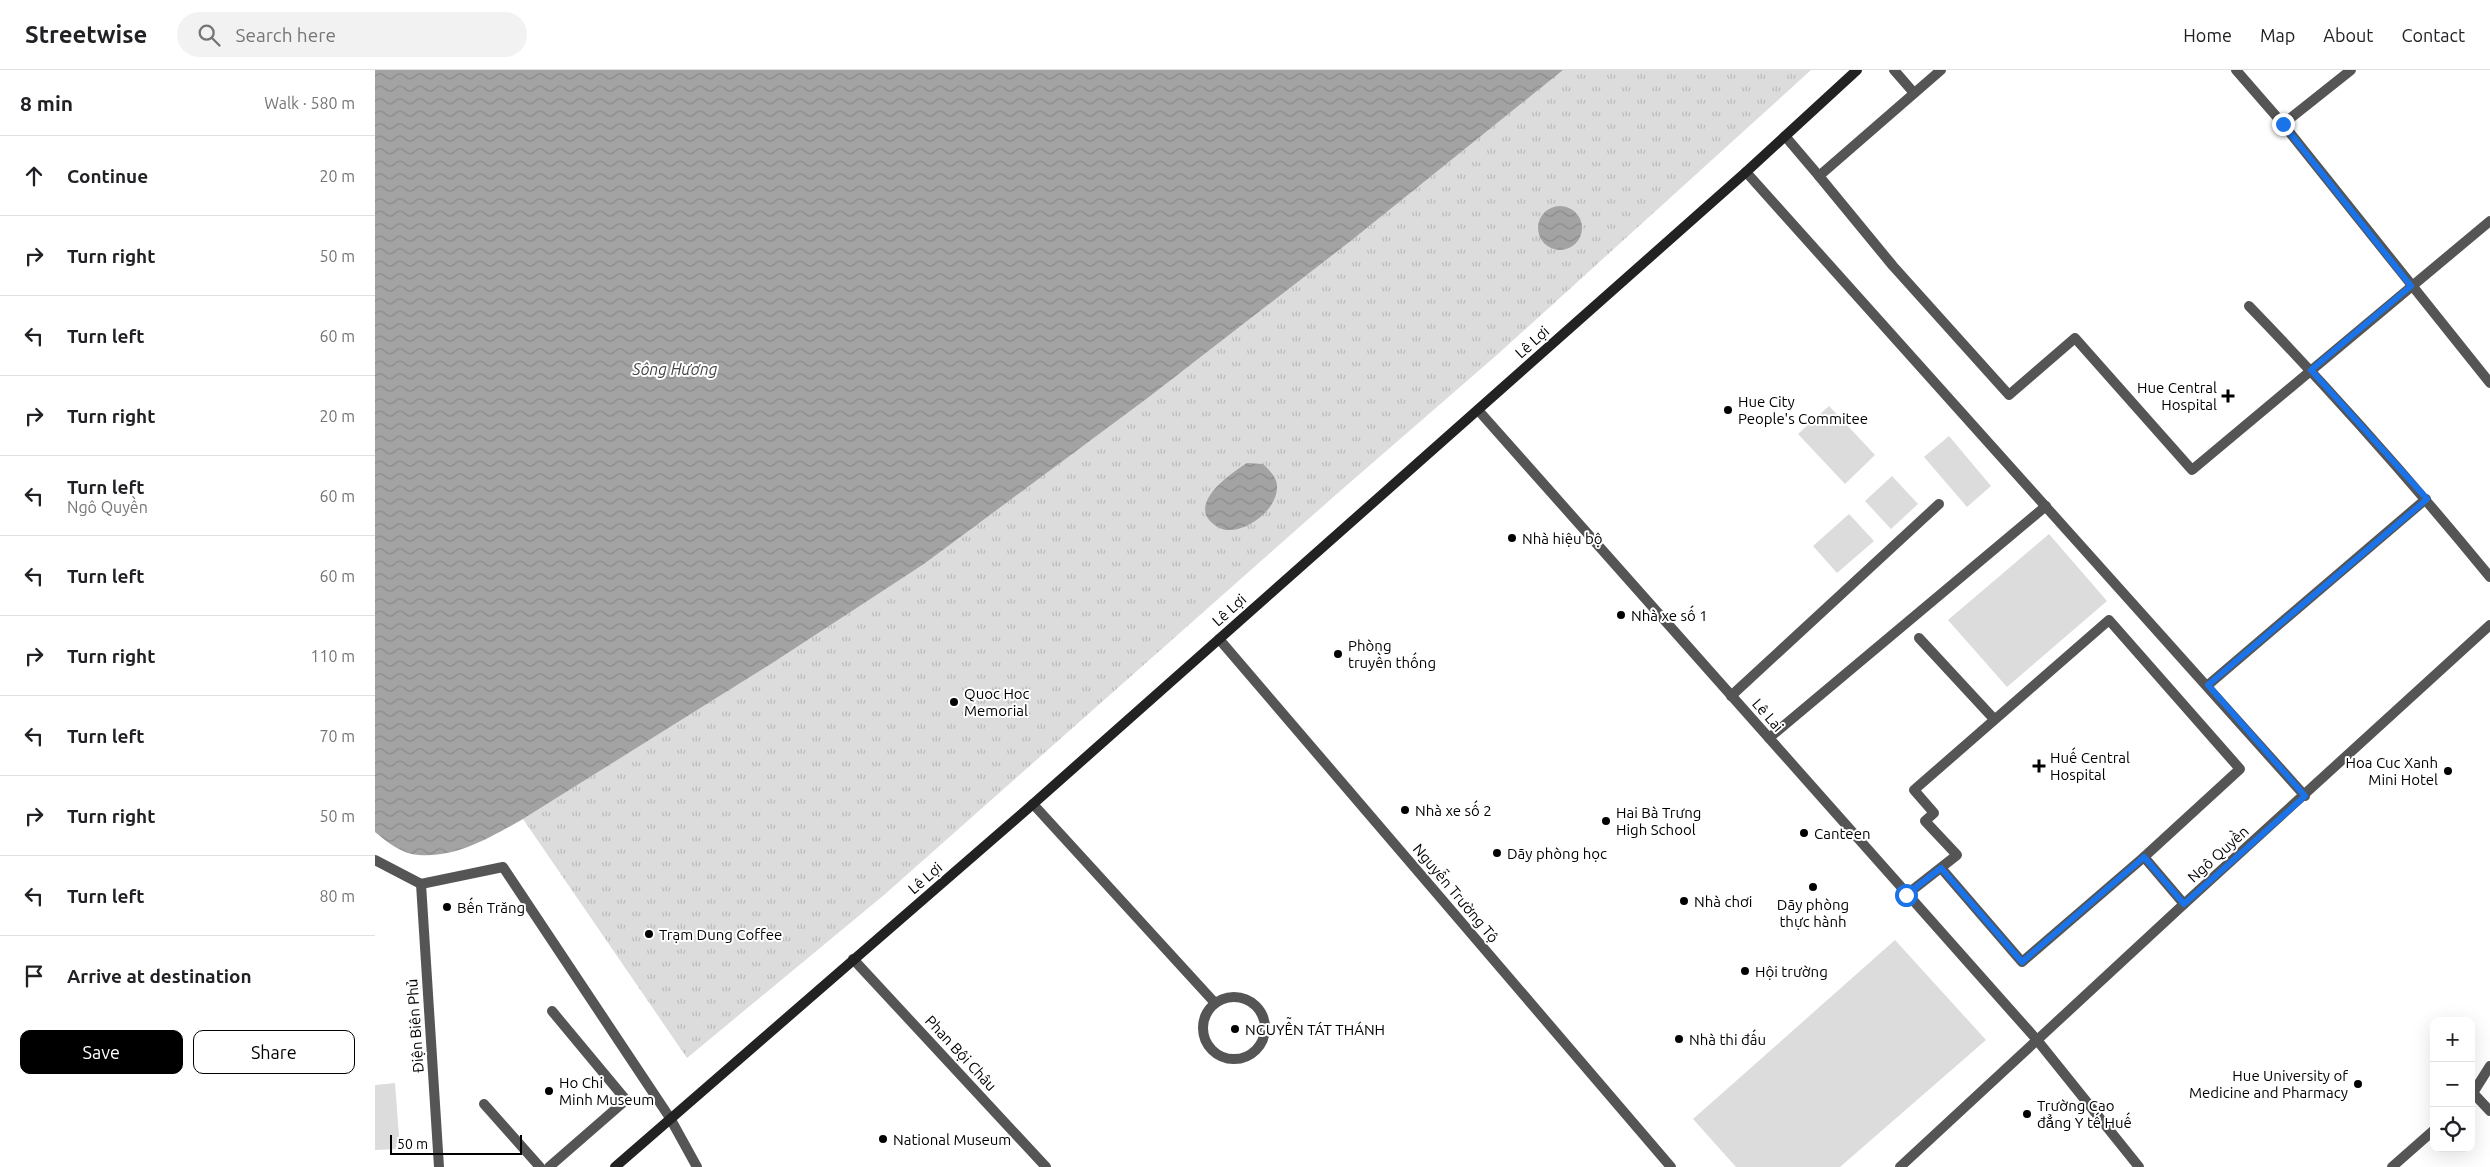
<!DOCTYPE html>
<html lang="en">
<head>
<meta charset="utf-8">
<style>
	body { margin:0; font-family:Ubuntu,sans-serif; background:#f2f2f2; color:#202124 }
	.controls { position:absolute; right:15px; bottom:15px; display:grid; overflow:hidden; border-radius:10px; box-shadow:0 5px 20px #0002 }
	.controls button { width:45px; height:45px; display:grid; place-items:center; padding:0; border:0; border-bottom:1px solid #e0e0e0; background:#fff; color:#202124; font:25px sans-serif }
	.scale { position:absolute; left:15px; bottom:12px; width:132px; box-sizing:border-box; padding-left:5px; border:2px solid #000; border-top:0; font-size:14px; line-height:18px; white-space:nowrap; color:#000; -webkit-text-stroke:4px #fff; paint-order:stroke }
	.stop { position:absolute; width:15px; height:15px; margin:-11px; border:4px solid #1a73e8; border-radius:50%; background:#fff }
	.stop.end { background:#1a73e8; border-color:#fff; box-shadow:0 1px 5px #0008 }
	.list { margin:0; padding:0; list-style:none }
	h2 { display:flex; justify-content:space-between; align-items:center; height:65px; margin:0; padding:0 20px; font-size:21px }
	h2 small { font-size:16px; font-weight:400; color:#757577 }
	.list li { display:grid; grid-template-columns:32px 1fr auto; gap:15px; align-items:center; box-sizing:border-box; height:80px; padding:0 20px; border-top:1px solid #e0e0e0 }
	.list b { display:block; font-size:19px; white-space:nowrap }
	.list p { margin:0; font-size:16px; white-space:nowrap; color:#757577 }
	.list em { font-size:16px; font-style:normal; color:#757577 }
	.actions { display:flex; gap:10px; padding:15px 20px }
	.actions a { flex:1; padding:11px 0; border:1px solid #000; border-radius:10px; text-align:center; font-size:18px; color:#000 }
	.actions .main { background:#000; color:#fff }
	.icon { flex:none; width:28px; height:28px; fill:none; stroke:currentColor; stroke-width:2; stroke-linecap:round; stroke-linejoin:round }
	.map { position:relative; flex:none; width:2115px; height:1097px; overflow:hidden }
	header { display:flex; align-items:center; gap:30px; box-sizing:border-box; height:70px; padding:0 25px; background:#fff; border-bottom:1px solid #e0e0e0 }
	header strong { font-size:24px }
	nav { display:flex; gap:28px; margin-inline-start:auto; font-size:18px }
	.search { width:350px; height:45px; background:#f2f2f2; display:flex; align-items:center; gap:12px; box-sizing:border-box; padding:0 18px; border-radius:28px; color:#757577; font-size:19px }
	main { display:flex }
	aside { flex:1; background:#fff }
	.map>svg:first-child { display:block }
	.grass { fill:#dcdcdc }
	.park { fill:url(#park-tufts) }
	.water { fill:url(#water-waves) }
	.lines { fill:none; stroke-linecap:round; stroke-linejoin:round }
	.service { stroke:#555; stroke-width:10 }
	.pedestrian { stroke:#555; stroke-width:10 }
	.minor { stroke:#555; stroke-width:10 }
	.secondary { stroke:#222; stroke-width:10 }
	.route { stroke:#1a73e8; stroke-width:6 }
	.poi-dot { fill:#000; stroke:#fff; stroke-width:2 }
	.labels { text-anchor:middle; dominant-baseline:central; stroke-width:4; stroke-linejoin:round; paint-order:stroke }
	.street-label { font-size:15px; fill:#000; stroke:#fff }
	.poi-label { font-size:15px; fill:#000; stroke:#fff; text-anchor:start }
	.water-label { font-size:16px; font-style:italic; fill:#444; stroke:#fff }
</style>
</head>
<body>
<header>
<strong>Streetwise</strong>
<div class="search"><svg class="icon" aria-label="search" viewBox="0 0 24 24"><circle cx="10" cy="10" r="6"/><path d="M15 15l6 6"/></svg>Search here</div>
<nav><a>Home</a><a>Map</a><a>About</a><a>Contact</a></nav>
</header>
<main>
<aside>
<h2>8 min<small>Walk · 580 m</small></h2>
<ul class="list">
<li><svg class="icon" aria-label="ahead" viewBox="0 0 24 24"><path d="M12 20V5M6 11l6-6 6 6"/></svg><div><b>Continue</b></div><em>20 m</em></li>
<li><svg class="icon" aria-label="right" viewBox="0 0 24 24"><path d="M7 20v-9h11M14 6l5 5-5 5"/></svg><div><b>Turn right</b></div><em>50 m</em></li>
<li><svg class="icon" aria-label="left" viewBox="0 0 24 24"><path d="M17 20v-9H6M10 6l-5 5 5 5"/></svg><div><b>Turn left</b></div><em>60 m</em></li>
<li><svg class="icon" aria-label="right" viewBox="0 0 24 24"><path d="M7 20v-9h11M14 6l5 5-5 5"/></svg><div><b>Turn right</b></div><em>20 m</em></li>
<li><svg class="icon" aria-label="left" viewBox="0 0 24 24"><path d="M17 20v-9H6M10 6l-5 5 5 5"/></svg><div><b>Turn left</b><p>Ngô Quyền</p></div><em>60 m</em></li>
<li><svg class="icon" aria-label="left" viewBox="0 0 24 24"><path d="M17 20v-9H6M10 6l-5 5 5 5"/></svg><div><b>Turn left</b></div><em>60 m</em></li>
<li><svg class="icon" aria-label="right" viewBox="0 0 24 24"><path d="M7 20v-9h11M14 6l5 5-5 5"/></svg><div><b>Turn right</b></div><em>110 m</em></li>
<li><svg class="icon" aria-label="left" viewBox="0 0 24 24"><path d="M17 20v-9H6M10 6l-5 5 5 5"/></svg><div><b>Turn left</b></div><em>70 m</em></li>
<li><svg class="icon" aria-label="right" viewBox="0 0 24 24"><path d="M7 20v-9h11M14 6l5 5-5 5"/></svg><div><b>Turn right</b></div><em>50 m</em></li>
<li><svg class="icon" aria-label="left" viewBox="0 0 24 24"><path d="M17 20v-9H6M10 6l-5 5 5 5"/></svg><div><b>Turn left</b></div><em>80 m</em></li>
<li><svg class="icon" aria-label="arrive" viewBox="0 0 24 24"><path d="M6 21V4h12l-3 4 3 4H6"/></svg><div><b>Arrive at destination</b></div></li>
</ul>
<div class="actions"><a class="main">Save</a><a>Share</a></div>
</aside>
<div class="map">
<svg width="2115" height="1097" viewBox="0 0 2115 1097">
	<defs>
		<pattern id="park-tufts" width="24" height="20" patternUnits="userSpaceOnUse" patternTransform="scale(1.25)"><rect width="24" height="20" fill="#dcdcdc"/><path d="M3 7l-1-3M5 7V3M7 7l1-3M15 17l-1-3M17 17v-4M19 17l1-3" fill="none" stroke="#bbb"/></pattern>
		<pattern id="water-waves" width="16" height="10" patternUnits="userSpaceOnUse" patternTransform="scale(1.25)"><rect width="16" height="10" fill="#a3a3a3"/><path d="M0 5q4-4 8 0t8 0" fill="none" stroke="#8b8b8b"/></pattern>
	</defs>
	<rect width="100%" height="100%" fill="#fff"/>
	<g class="grass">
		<path d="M1454,336L1500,385L1470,414L1423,364Z"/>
		<path d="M1574,366L1616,416L1592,437L1549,387Z"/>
		<path d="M1517,406L1543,434L1516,459L1490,431Z"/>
		<path d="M1474,444L1499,471L1462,503L1438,476Z"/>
		<path d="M1674,464L1732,531L1632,617L1573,550Z"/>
		<path d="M1520,870L1611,970L1465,1097H1361L1318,1049Z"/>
		<path d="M20,1013L25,1079L0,1080V1015Z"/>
	</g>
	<path class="park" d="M1188,0H1436L1123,284L964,422L509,825L312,988L148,749L399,592L549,494L774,327L977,170Z"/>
	<g class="water">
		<path d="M0,0H1188L977,170L774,327L549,494L399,592L148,749C116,767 82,788 44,785C27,784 12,772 0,762Z"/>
		<circle cx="1185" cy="158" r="22"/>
		<path d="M872,393L888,394C894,400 902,407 902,416C903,439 873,462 851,460C845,459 839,455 835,451C816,430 858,402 872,393Z"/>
	</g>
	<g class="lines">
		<g class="service">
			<path d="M1519,0L1539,23"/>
			<path d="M1566,0L1444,106L1518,196L1634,325L1700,268L1817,400L2115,151"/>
			<path d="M1861,0L1908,54L2115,313"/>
			<path d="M1908,54L1976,0"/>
			<path d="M1410,66L1444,106"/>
			<path d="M1371,102L1930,726"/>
			<path d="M1874,236C1958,323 2038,413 2115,507"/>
			<path d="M1544,568L1619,649"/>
			<path d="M1833,615L2051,429"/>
			<path d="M1356,626L1564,434"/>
			<path d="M1394,668L1671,436"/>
			<path d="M658,734L840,933"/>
			<path d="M1769,787L1809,834"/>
			<path d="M46,814L128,797L295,1048"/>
			<path d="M1531,825L1582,785L1550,751L1559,743L1539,720L1734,550L1865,699L1769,787L1647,892L1566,798"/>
			<circle cx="859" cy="958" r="31"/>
			<path d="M1662,970L1764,1097"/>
			<path d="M2099,1024L2115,1041"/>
			<path d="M2096,1026L2115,996"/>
			<path d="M109,1034L165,1097"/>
			<path d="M174,1097L251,1030L177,941"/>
			<path d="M2017,1097L2059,1060"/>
		</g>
		<path class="pedestrian" d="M0,790L46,814"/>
		<g class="minor">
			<path d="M1103,340L1662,970"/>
			<path d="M844,569L1296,1097"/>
			<path d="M46,814L64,1097"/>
			<path d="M478,889L671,1097"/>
			<path d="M295,1048L322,1097"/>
			<path d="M1525,1097L1809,834L2115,555"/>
		</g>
		<path class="secondary" d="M240,1097L658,734L1371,102L1482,0"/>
	</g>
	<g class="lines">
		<path class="route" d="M1531,825L1566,798L1647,892L1769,787L1809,834L1930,726L1833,615L2052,429L1936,300L2036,216L1908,54"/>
	</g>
	<g class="poi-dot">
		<path d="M1850.5 318.5h5v5h5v5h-5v5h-5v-5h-5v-5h5z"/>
		<circle cx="1353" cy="340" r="5"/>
		<circle cx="1137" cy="468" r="5"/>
		<circle cx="1246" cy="545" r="5"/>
		<circle cx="963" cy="584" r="5"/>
		<circle cx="579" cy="632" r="5"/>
		<path d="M1661.5 688.5h5v5h5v5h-5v5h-5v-5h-5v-5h5z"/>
		<circle cx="2073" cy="701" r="5"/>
		<circle cx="1030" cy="740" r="5"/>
		<circle cx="1231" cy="751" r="5"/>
		<circle cx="1429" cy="763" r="5"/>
		<circle cx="1122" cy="783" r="5"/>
		<circle cx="1438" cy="817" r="5"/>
		<circle cx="1309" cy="831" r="5"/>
		<circle cx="72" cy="837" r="5"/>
		<circle cx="274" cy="864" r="5"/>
		<circle cx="1370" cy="901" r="5"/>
		<circle cx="860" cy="959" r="5"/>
		<circle cx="1304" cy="969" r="5"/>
		<circle cx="1983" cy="1014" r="5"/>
		<circle cx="174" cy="1021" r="5"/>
		<circle cx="1652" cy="1044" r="5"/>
		<circle cx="508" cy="1069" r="5"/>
	</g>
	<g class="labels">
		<g class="street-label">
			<text transform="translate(1157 272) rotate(-42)">Lê Lợi</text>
			<text transform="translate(854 540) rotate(-42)">Lê Lợi</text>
			<text transform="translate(1393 645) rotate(49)">Lê Lai</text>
			<text transform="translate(1843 784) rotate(-42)">Ngô Quyền</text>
			<text transform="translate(550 808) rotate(-41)">Lê Lợi</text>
			<text transform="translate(1081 823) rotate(50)">Nguyễn Trường Tộ</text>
			<text transform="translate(40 956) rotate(-94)">Điện Biên Phủ</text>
			<text transform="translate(586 983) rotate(47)">Phan Bội Châu</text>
		</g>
		<g class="poi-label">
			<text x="1842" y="317" text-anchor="end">Hue Central<tspan x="1842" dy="17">Hospital</tspan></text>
			<text x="1363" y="331">Hue City<tspan x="1363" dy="17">People's Commitee</tspan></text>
			<text x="1147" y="468">Nhà hiệu bộ</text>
			<text x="1256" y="545">Nhà xe số 1</text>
			<text x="973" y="575">Phòng<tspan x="973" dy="17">truyền thống</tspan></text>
			<text x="589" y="623">Quoc Hoc<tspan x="589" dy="17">Memorial</tspan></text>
			<text x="1675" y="687">Huế Central<tspan x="1675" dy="17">Hospital</tspan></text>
			<text x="2063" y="692" text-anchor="end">Hoa Cuc Xanh<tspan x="2063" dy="17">Mini Hotel</tspan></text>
			<text x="1040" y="740">Nhà xe số 2</text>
			<text x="1241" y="742">Hai Bà Trưng<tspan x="1241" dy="17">High School</tspan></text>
			<text x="1439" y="763">Canteen</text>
			<text x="1132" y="783">Dãy phòng học</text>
			<text x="1319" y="831">Nhà chơi</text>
			<text x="1438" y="834" text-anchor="middle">Dãy phòng<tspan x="1438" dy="17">thực hành</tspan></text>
			<text x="82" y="837">Bến Trăng</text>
			<text x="284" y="864">Trạm Dung Coffee</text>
			<text x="1380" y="901">Hội trường</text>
			<text x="870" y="959">NGUYỄN TÁT THÁNH</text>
			<text x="1314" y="969">Nhà thi đấu</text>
			<text x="1973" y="1005" text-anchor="end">Hue University of<tspan x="1973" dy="17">Medicine and Pharmacy</tspan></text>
			<text x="184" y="1012">Ho Chi<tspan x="184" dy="17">Minh Museum</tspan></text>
			<text x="1662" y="1035">Trường Cao<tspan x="1662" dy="17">đẳng Y tế Huế</tspan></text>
			<text x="518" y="1069">National Museum</text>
		</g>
		<g class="water-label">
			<text x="300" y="299">Sông Hương</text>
		</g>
	</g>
</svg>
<div class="controls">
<button>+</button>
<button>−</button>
<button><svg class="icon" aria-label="locate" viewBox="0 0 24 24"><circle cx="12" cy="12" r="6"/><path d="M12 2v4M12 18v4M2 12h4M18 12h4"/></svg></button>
</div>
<div class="scale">50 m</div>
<div class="stop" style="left:1531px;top:825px"></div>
<div class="stop end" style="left:1908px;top:54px"></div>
</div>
</main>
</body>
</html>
